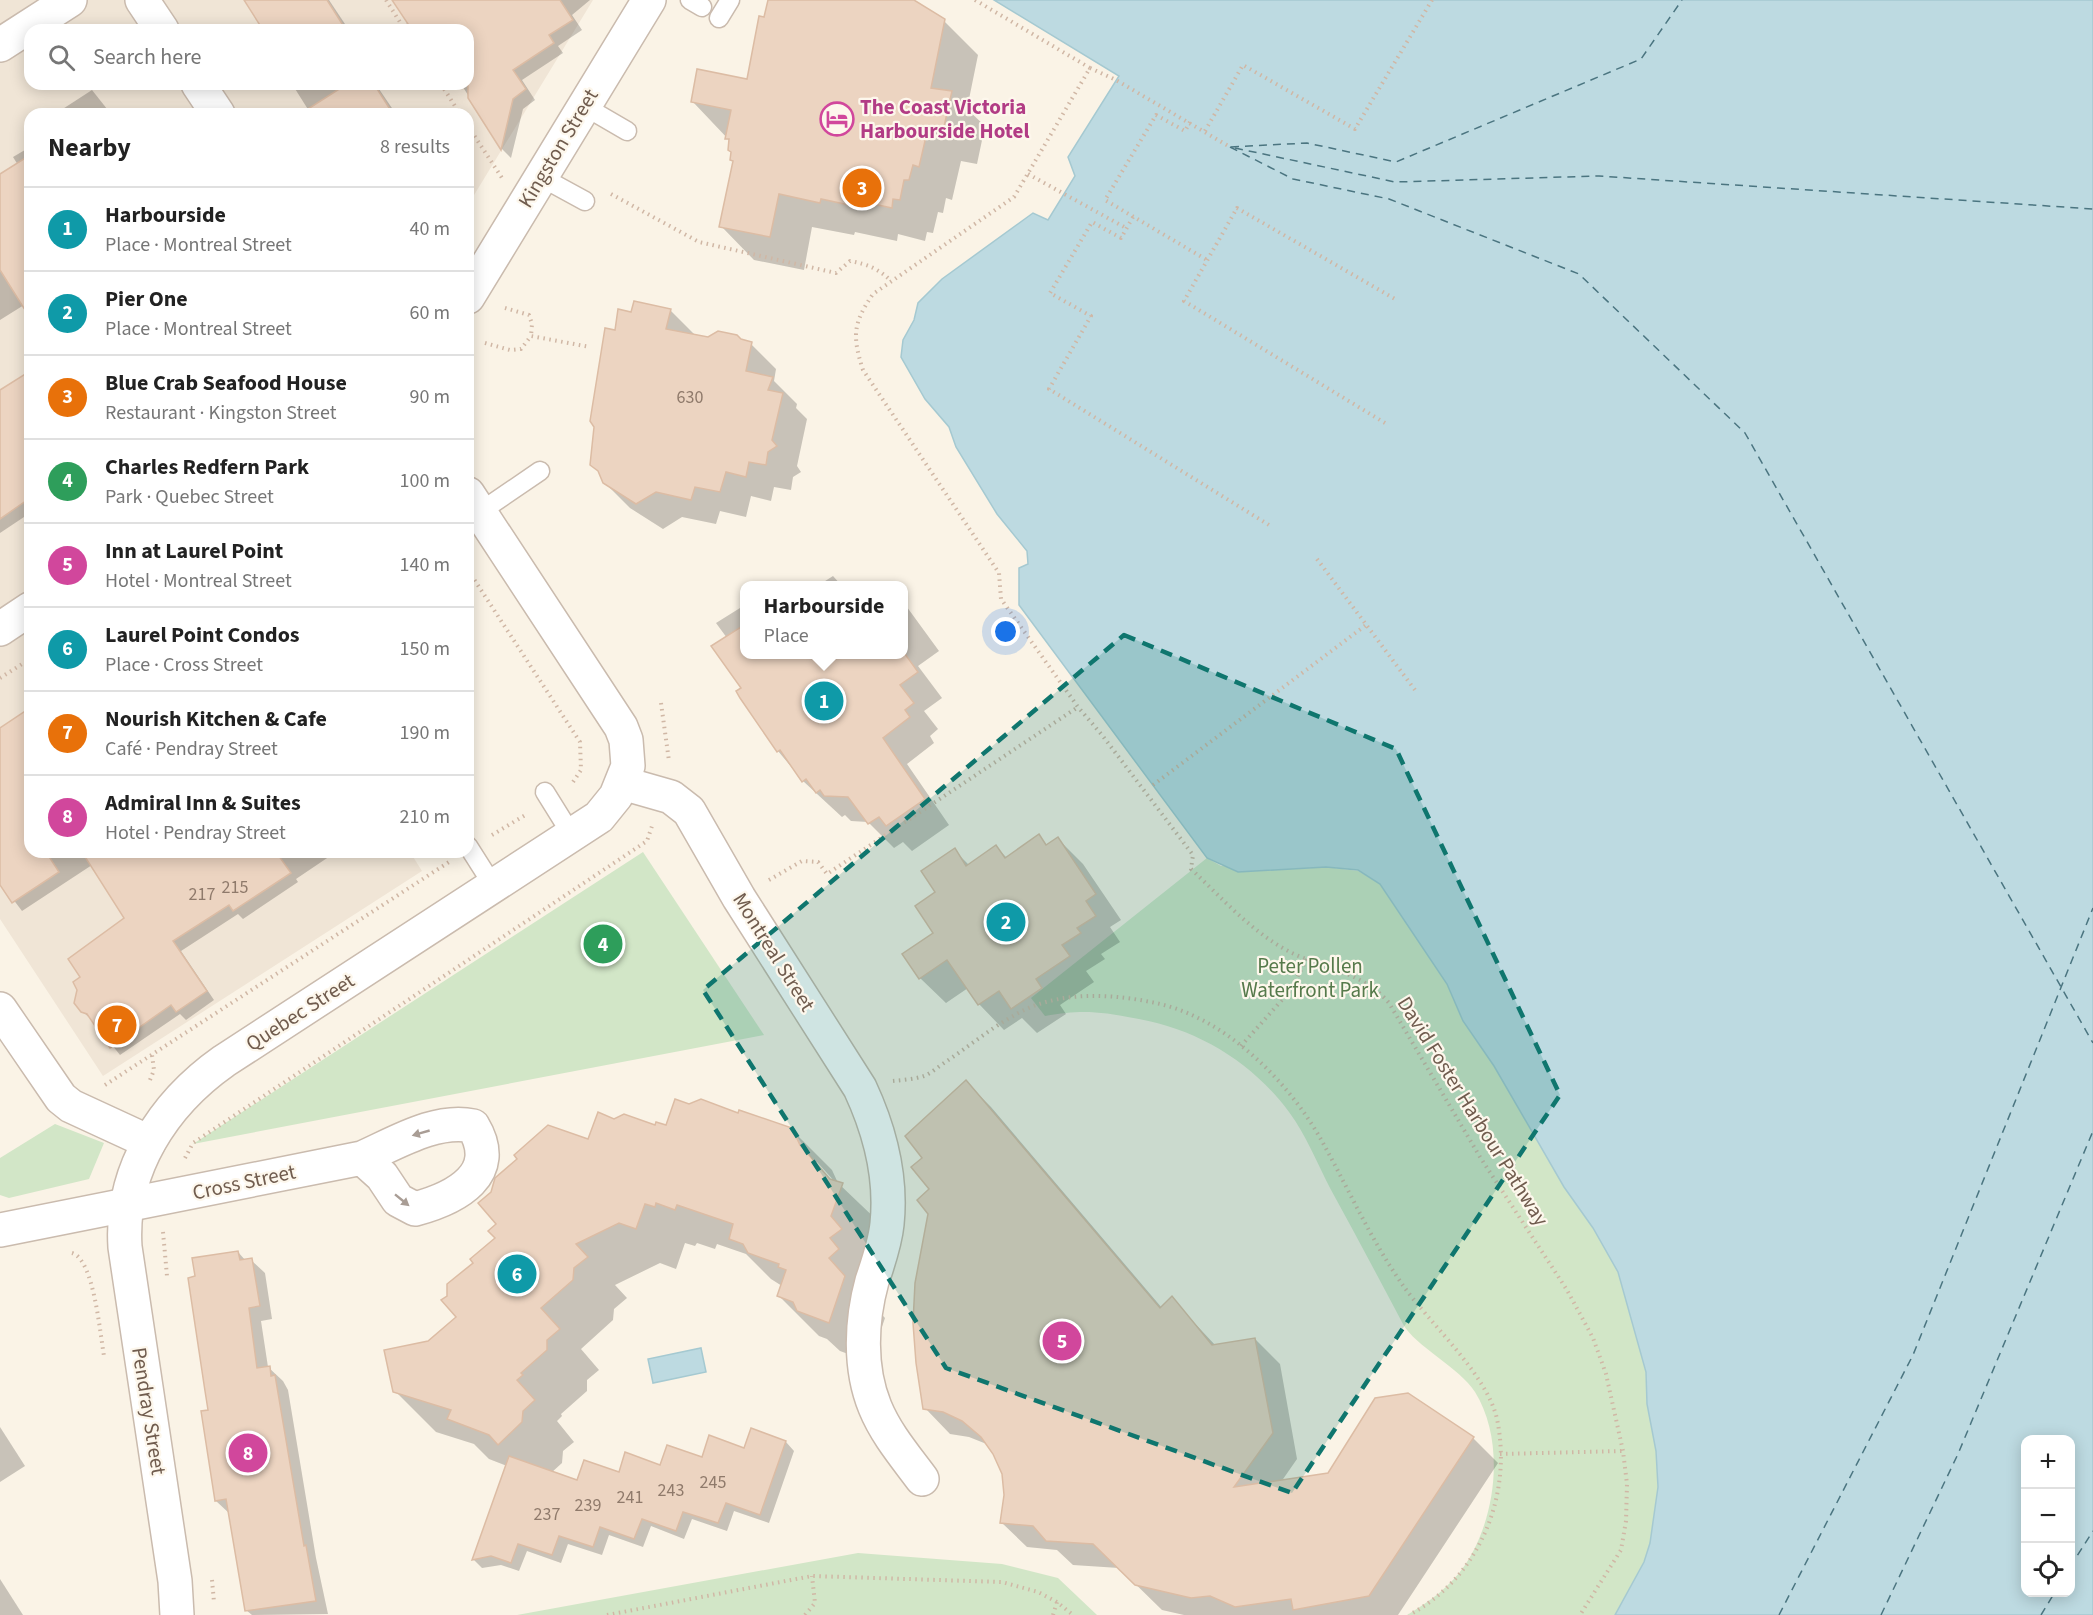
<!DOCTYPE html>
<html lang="en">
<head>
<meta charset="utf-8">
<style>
	body { margin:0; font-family:"Source Sans 3",sans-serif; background:#f2f2f2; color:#222 }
	.controls { position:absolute; right:18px; bottom:18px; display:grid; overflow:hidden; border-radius:12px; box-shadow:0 3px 15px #0003 }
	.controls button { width:54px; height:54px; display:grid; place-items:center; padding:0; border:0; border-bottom:2px solid #e0e0e0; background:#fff; color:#222; font:30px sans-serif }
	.you { position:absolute; left:1006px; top:632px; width:21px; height:21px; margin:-15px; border:4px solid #fff; border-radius:50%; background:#1a73e8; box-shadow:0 0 0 9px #1a73e833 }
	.badge { display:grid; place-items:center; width:39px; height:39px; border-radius:50%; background:#7c3aed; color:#fff; font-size:20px; font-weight:700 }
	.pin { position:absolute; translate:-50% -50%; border:3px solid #fff; box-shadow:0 2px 6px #0006 }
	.popup { position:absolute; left:740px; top:581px; width:168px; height:78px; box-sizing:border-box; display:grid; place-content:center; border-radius:12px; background:#fff; filter:drop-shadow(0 2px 4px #0005); font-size:20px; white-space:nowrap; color:#767676 }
	.popup b { font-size:22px; color:#222 }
	.popup::after { content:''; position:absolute; left:50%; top:100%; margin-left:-12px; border:12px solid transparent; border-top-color:#fff }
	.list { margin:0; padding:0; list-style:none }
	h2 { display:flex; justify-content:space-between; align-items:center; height:78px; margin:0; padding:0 24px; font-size:26px }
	h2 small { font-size:20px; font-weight:400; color:#767676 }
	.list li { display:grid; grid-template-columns:39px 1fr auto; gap:18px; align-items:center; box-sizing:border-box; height:84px; padding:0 24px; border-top:2px solid #e0e0e0 }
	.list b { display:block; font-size:22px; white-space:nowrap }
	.list p { margin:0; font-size:20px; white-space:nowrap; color:#767676 }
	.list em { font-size:20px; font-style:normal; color:#767676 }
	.icon { flex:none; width:33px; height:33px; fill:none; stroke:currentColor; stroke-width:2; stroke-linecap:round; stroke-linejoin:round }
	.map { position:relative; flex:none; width:2093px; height:1615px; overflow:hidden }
	.search { position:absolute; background:#fff; box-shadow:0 3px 15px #0003; left:24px; top:24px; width:450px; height:66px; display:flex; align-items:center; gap:15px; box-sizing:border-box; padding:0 21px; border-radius:18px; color:#767676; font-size:22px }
	.panel { position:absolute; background:#fff; box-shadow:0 3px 15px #0003; left:24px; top:108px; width:450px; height:750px; border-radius:18px }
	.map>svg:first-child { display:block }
	.residential { fill:#f0e5d6; fill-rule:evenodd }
	.green { fill:#d2e6c7 }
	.water { fill:#bddae1; stroke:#a5c9d1; stroke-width:1.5; fill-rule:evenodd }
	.shadow { fill:#0003; fill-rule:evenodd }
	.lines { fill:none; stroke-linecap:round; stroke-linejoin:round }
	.ferry { stroke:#4b7580; stroke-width:1.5; stroke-dasharray:8 6; stroke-linecap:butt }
	.building { fill:#ecd4c1; stroke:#dcbca4; stroke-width:1.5 }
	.service-casing { stroke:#cabbae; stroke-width:21 }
	.minor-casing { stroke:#cabbae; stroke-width:36 }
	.tertiary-casing { stroke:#cabbae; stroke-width:36 }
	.path { stroke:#d0b7a5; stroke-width:4; stroke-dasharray:1.5 4.5; stroke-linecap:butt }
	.service { stroke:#fff; stroke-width:18 }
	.minor { stroke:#fff; stroke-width:33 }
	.tertiary { stroke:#fff; stroke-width:33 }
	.oneway { fill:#a99d95 }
	.marked { fill:#0f766e; fill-opacity:0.2; stroke:#0f766e; stroke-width:4.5; stroke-dasharray:12 8; stroke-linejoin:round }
	.labels { text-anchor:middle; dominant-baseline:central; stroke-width:4.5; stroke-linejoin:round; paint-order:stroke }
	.number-label { font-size:18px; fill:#8f7a6b }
	.hotel-label { font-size:21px; font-weight:bold; fill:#b23c85; stroke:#fdf7ec; text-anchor:start }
	.street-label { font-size:21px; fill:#705c4e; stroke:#fdf7ec }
	.park-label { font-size:21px; fill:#567a4b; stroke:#fdf7ec }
</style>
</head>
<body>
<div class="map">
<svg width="2093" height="1615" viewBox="0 0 2093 1615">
	<rect width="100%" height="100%" fill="#faf3e6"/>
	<path class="residential" d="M0,0H593L468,205V114H30V852H410L422,871L103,1076L0,919ZM30,30H468V84H30Z"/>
	<g class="green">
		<path d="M643,852L764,1035L193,1144Z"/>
		<path d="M1207,858L1221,866L1298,869L1326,867L1358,871L1380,884L1447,984L1463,1021L1494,1066L1564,1187L1593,1228L1618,1272L1646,1372L1647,1404L1656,1451L1658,1487L1650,1543L1644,1562L1615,1615H1407C1429,1602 1450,1587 1465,1565C1496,1519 1506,1442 1475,1392C1460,1368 1415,1346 1403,1324C1379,1279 1355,1233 1330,1188C1317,1163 1306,1135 1289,1112C1253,1063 1199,1030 1139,1019C1102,1012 1083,1009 1045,1016L1031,998Z"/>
		<path d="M55,1124L104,1143L89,1179L9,1198L0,1195V1158Z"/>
		<path d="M858,1553L1002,1564L1058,1578L1097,1615H517Z"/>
	</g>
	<g class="water">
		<path d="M994,0H2093V1615H1615L1644,1562L1650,1543L1658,1487L1656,1451L1647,1404L1646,1372L1618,1272L1593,1228L1564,1187L1494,1066L1463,1021L1447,984L1380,884L1358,870L1326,867L1238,872L1207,858L1019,605V568L1028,564L1027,551L997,514L956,447L949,427L925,399L901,357L903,340L914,320L918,303L942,279L1033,213L1048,220L1075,176L1068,157L1119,76ZM2026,1440H2070V1592H2026Z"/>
		<path d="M701,1348L706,1372L653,1383L648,1359Z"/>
	</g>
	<g class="shadow">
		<path d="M246,0H329L349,30H265Z"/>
		<path d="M394,0H590L572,15L582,30L558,46L563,53L522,80L535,100L523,109L511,158L502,149L461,84H468V30H397L409,22Z"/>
		<path d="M769,0H911L944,21L978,55L967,109L985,126L977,164L961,161L952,200L946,198L943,213L938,212L933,233L927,232L925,241L898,234L897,241L855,232L854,235L812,227L804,270L754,260L721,226L734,162L730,141L693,102L748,81Z"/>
		<path d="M292,84H387L379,89L396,114H307L309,111Z"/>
		<path d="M92,90L111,114H55Z"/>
		<path d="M30,147V311L24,305L0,320V176L18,165L13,157Z"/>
		<path d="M670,310L696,336L751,344L776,369L774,381L797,404L796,408L807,419L797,466L801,472L793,477L791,490L774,487L771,501L751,496L746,517L720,511L716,524L682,517L663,529L630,508L604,482L601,474L592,465L616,331L633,314Z"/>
		<path d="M30,374V489L24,492L30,501V513L0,533V392Z"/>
		<path d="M833,576L842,586H809L814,582L822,583Z"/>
		<path d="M881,581L886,586H875Z"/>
		<path d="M904,603L939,651L918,666L942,698L924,711L938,729L930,736L934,743L907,764L949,825L912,851L903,842L894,848L868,822L851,821L845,815L842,817L803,781L778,751L743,688L727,638L716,623L740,608L744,612V654H904Z"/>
		<path d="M30,704V852H336L296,879L298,882L243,919L238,914L181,951L214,1000L186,1020L180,1014L120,1055L93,1021L82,1011V977L126,918L92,865L22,911L0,882V730L29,711L26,707Z"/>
		<path d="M1039,836L1048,846L1058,839L1083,864L1121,920L1110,927L1120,942L1101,954L1105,959L1086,971L1094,982L1060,1005L1066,1014L1037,1033L1022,1018L1004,1030L979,1004L968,988L946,1003L920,978L904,954L935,933L937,893L954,850L969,865L996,847L1007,858Z"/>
		<path d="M966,1082L991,1107L1162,1308L1172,1299L1216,1346L1255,1339L1280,1364L1297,1459L1281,1482L1329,1475L1473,1438L1498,1463L1398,1615H1184L1162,1610L1119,1568L1073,1565L1057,1550L1027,1547L1001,1522L1006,1495L1003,1474L989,1445L969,1437L950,1434L925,1408L914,1323L921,1253L930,1214L931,1190L924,1158Z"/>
		<path d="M689,1106L791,1129L832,1170L838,1183L882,1225L868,1300L885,1318L870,1362L840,1351L827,1339L819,1336L779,1296L782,1286L771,1279L746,1254L717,1244L715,1249L697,1243L695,1246L685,1243L676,1269L660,1263L615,1285L627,1298L614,1309L613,1320L581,1349L599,1370L587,1380V1391L561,1414L562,1416L557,1421L574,1442L563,1451L562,1463L551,1473L578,1482L786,1442L794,1451L769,1523L734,1511L727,1531L692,1519L684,1539L651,1526L643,1547L609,1535L602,1555L568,1544L561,1563L527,1551L519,1571L501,1565L482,1568L474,1560L507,1466L489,1459L474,1444L436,1432L395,1391L429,1343L458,1317L475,1263L589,1141L614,1120L667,1127ZM813,1162H817L836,1183L833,1185Z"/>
		<path d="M238,1252L246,1261L251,1260L265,1273L272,1319L261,1321L268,1367L283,1381L288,1390L316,1558L328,1614L252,1615L246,1610L230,1514L216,1501L197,1278Z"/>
		<path d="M0,1427L25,1466L0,1482Z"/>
		<path d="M0,1579L23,1615H0Z"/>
	</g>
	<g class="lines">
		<g class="ferry">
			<path d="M1230,147L1293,179L1389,199L1579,274L1745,433L2093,1043"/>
			<path d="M1231,147L1307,143L1396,162L1641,59L1682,0"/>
			<path d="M1235,148L1395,182L1599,176L2093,209"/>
			<path d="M2070,1567L2093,1531"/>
			<path d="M1779,1615L1913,1355L2093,908"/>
			<path d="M1881,1615L1958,1454L2093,1131"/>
			<path d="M2041,1615L2055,1592"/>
		</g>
	</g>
	<g class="building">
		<path d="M244,0H327L346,30H263Z"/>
		<path d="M392,0H560L573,20L549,35L554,43L513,70L526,89L513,99L501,150L468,98V30H412Z"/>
		<path d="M768,0H914L945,19L931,88L952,91L943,131L928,128L919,167L913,165L909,180H904L900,200L893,199L892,208L864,202L863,208L821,199L820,203L779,194L770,237L719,227L733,161L730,160L731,152L728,150L729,139H725L731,110L691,102L697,69L747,79L759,16L764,17Z"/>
		<path d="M347,84H374L393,114H300Z"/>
		<path d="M30,155V318L0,270V174Z"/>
		<path d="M634,301L671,309L666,329L708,337L718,331L737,335L741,339L752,342L746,371L773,377L768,390L783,393L772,440L777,446L768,452L766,465L749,462L746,477L726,472L720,492L695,487L691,500L656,492L636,504L603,483L598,471L590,465L594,427L590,421L605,328L615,330L618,309L631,312Z"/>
		<path d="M30,371V498L0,519V390Z"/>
		<path d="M744,625V654H905L918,672L900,685L914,703L905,710L910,717L883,738L925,799L886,826L879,817L868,824L848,797L824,796L820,790L816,793L806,779L802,782L780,750L777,752L740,698L736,691L741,688L711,646Z"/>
		<path d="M30,708V852H46L59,872L12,903L0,885V728Z"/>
		<path d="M1039,834L1046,845L1058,837L1096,894L1086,901L1096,916L1077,928L1081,933L1062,945L1070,956L1036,979L1042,988L1011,1009L999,991L978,1005L947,960L919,979L902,954L933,933L915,906L935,892L921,871L955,848L966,866L996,845L1005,858Z"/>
		<path d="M82,852H276L291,873L233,911L229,905L173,941L207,991L176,1012L171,1005L110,1048L87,1014L81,1012L74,1003L77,990L73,982L80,977L68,959L124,918Z"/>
		<path d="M966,1080L1160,1308L1172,1296L1212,1345L1255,1338L1273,1433L1234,1487L1328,1473L1375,1398L1408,1393L1474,1437L1369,1596L1293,1610L1291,1599L1235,1607L1210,1596L1191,1598L1135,1585L1093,1544L1046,1541L1033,1526L1000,1523L1004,1495L1002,1474L993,1454L981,1437L962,1421L943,1412L923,1409L916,1363L913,1323L915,1283L928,1214L917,1200L929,1189L911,1167L922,1158L905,1136Z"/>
		<path d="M675,1099L689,1104L701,1099L738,1113L739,1110L792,1128L800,1145L830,1179L843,1183L831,1216L842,1229L830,1238L839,1249L829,1258L845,1276L829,1323L797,1311L793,1302L777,1296L786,1270L778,1267L779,1264L748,1253L743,1244L729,1239L733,1224L677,1205L675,1210L656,1203L655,1207L645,1204L636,1229L619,1223L576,1244L588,1257L574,1268L573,1280L541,1308L560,1329L547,1340V1350L521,1373L523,1375L517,1380L535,1400L523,1411L522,1422L498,1445L489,1435L447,1419L451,1410L393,1392L384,1350L428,1341L456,1317L441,1300L447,1296V1284L473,1263L470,1259L495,1238L488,1231L496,1224L478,1203L491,1192L495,1178L517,1159L514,1155L548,1125L588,1139L598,1112L614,1119L624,1114L655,1125L656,1122L666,1125Z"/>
		<path d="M238,1251L240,1260L252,1258L260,1306L249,1308L257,1368L270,1366L271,1376L275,1375L304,1546L306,1545L316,1601L245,1611L226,1499L215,1501L201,1411L208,1410L205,1391L188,1278L195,1276L192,1258Z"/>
		<path d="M751,1428L786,1441L760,1515L726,1503L718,1523L683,1512L676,1531L642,1519L634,1539L600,1527L593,1547L559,1536L552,1555L518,1544L511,1563L491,1556L472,1560L509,1456L577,1480L584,1460L619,1472L625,1452L660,1465L667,1445L702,1457L709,1435L744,1448Z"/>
	</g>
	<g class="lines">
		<defs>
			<g id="service">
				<path d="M690,0L702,7"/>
				<path d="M719,18L730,0"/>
				<path d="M584,106L627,131"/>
				<path d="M541,177L585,201"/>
				<path d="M480,512L540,471"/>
				<path d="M545,792L573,837"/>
				<path d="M468,846L494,887"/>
			</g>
			<g id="minor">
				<path d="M142,0L162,30"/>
				<path d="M198,84L218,114"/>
				<path d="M0,629L30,609"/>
				<path d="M622,783L671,797L689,811L739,898L860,1088C880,1131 892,1176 887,1224C885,1244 878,1263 872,1281C861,1321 859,1368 875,1407C886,1434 905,1456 922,1479"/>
				<path d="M0,1009L61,1098L71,1106L149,1142"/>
				<path d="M0,1230L362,1158C396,1143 436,1118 473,1126C502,1174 456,1198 415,1209L398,1200L382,1176L362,1158"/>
			</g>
			<g id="tertiary">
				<path d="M0,45L70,0"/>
				<path d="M468,297L649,0"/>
				<path d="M177,1615L175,1581L125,1247C120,1170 163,1104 224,1061L599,817L616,796L628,766L626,740L621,727L468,494"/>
			</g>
		</defs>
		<use href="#service" class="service-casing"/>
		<use href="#minor" class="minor-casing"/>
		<use href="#tertiary" class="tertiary-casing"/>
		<g class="path">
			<path d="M386,0L405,30"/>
			<path d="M975,0L1090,68L1014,197L873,294C853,323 852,336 863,370L999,573L1001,599L1078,707L1102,735L1193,855L1191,869C1220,896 1246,926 1281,947C1317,969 1361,969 1389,1003L1480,1157L1567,1290L1593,1338L1606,1374L1623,1451L1627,1484L1626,1521L1621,1550L1580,1615"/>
			<path d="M1090,68L1116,80L1230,147"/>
			<path d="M441,84L460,114"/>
			<path d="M1190,122L1185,131L1156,115L1105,200L1207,260"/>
			<path d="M468,126L502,178"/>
			<path d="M1205,131L1243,65L1355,129L1432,0"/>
			<path d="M1028,174L1126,228"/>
			<path d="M611,194L699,242L836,273L850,261C867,264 879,269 891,281"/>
			<path d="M1133,217L1121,238L1092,222L1050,293L1091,316L1049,389L1269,525"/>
			<path d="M505,308L529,315L532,324L531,336"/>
			<path d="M485,343L510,350L521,349L531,336L590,347"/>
			<path d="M468,384L473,385"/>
			<path d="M1385,423L1184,301L1237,208L1395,299"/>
			<path d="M1317,559L1415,690"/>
			<path d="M468,570L580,742L581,770L571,785"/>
			<path d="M0,678L30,659"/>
			<path d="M661,703L669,761"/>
			<path d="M1153,785L1366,625"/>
			<path d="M492,835L527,814"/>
			<path d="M769,880L802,861L818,862L827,874L1078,707"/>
			<path d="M1241,1046L1289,992L1307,959"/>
			<path d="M150,1080L154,1070L152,1055"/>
			<path d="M893,1081C903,1080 915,1079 924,1076C932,1073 940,1065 947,1061C969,1046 990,1029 1013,1016C1056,990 1112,993 1160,1004C1228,1020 1290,1083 1323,1143C1349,1190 1371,1240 1402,1284C1429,1323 1487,1374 1497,1419C1513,1496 1479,1578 1409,1615"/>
			<path d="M105,1085L449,862"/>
			<path d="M185,1158L193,1143L647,841L652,826"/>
			<path d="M163,1232L167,1276"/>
			<path d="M72,1253C94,1259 100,1334 104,1356"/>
			<path d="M1500,1454L1623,1451"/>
			<path d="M212,1580L214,1602"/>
			<path d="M607,1615L812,1576L1002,1582L1038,1592L1057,1602L1073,1615"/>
			<path d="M805,1615L815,1603L812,1576"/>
			<path d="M1053,1615L1057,1602"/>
		</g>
		<use href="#service" class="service"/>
		<use href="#minor" class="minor"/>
		<use href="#tertiary" class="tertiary"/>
	</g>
	<defs><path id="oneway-solid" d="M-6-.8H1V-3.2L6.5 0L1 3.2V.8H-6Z" transform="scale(1.5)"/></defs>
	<g class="oneway">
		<use href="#oneway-solid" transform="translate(421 1133) rotate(164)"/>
		<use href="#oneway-solid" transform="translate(402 1200) rotate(39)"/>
	</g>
	<path class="marked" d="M1124,635L1396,749L1560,1095L1292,1493L946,1368L703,990Z"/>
	<defs>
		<symbol id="hotel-ring" viewBox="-11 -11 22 22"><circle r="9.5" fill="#fdf7ec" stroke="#d1479c" stroke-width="1.5"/><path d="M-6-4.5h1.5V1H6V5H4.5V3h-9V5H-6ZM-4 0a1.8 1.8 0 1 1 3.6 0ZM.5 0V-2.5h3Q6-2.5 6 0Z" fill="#d1479c"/></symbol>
	</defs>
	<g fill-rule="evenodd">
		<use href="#hotel-ring" x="818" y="100" width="38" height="38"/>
	</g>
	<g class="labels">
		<g class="number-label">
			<text x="690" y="397">630</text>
			<text x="235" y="887">215</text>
			<text x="202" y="894">217</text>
			<text x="713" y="1482">245</text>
			<text x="671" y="1490">243</text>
			<text x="630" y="1497">241</text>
			<text x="588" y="1505">239</text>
			<text x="547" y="1514">237</text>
		</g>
		<g class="hotel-label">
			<text x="860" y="107">The Coast Victoria<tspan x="860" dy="24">Harbourside Hotel</tspan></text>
		</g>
		<g class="street-label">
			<text transform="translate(558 148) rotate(-59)">Kingston Street</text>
			<text transform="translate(774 952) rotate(58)">Montreal Street</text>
			<text transform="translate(300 1012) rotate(-33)">Quebec Street</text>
			<text transform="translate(1473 1111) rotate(58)">David Foster Harbour Pathway</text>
			<text transform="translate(244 1182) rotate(-12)">Cross Street</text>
			<text transform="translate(149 1411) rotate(81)">Pendray Street</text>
		</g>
		<g class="park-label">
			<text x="1310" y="966">Peter Pollen<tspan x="1310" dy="24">Waterfront Park</tspan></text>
		</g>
	</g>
</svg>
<div class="controls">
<button>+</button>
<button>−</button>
<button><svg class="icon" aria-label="locate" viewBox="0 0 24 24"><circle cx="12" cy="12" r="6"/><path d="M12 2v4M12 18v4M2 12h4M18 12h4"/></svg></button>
</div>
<div class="you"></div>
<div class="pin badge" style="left:824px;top:701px;background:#0f9aa8">1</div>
<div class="popup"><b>Harbourside</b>Place</div>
<div class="pin badge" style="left:1006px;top:922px;background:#0f9aa8">2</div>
<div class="pin badge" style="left:862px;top:188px;background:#e8710a">3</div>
<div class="pin badge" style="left:603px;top:944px;background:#2e9e5b">4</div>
<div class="pin badge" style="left:1062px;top:1341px;background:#d1479c">5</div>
<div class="pin badge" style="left:517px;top:1274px;background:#0f9aa8">6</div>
<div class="pin badge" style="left:117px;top:1025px;background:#e8710a">7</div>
<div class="pin badge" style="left:248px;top:1453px;background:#d1479c">8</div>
<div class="search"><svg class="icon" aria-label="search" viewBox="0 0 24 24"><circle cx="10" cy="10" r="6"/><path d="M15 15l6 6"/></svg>Search here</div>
<section class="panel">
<h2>Nearby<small>8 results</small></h2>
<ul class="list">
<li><span class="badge" style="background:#0f9aa8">1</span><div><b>Harbourside</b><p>Place · Montreal Street</p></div><em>40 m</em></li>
<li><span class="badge" style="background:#0f9aa8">2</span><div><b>Pier One</b><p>Place · Montreal Street</p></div><em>60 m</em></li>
<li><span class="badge" style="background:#e8710a">3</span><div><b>Blue Crab Seafood House</b><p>Restaurant · Kingston Street</p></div><em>90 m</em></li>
<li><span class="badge" style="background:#2e9e5b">4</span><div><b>Charles Redfern Park</b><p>Park · Quebec Street</p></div><em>100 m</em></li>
<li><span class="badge" style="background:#d1479c">5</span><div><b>Inn at Laurel Point</b><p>Hotel · Montreal Street</p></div><em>140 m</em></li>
<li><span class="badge" style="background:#0f9aa8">6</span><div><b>Laurel Point Condos</b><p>Place · Cross Street</p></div><em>150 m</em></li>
<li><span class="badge" style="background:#e8710a">7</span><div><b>Nourish Kitchen &amp; Cafe</b><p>Café · Pendray Street</p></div><em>190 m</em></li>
<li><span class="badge" style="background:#d1479c">8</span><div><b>Admiral Inn &amp; Suites</b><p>Hotel · Pendray Street</p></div><em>210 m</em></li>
</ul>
</section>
</div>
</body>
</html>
